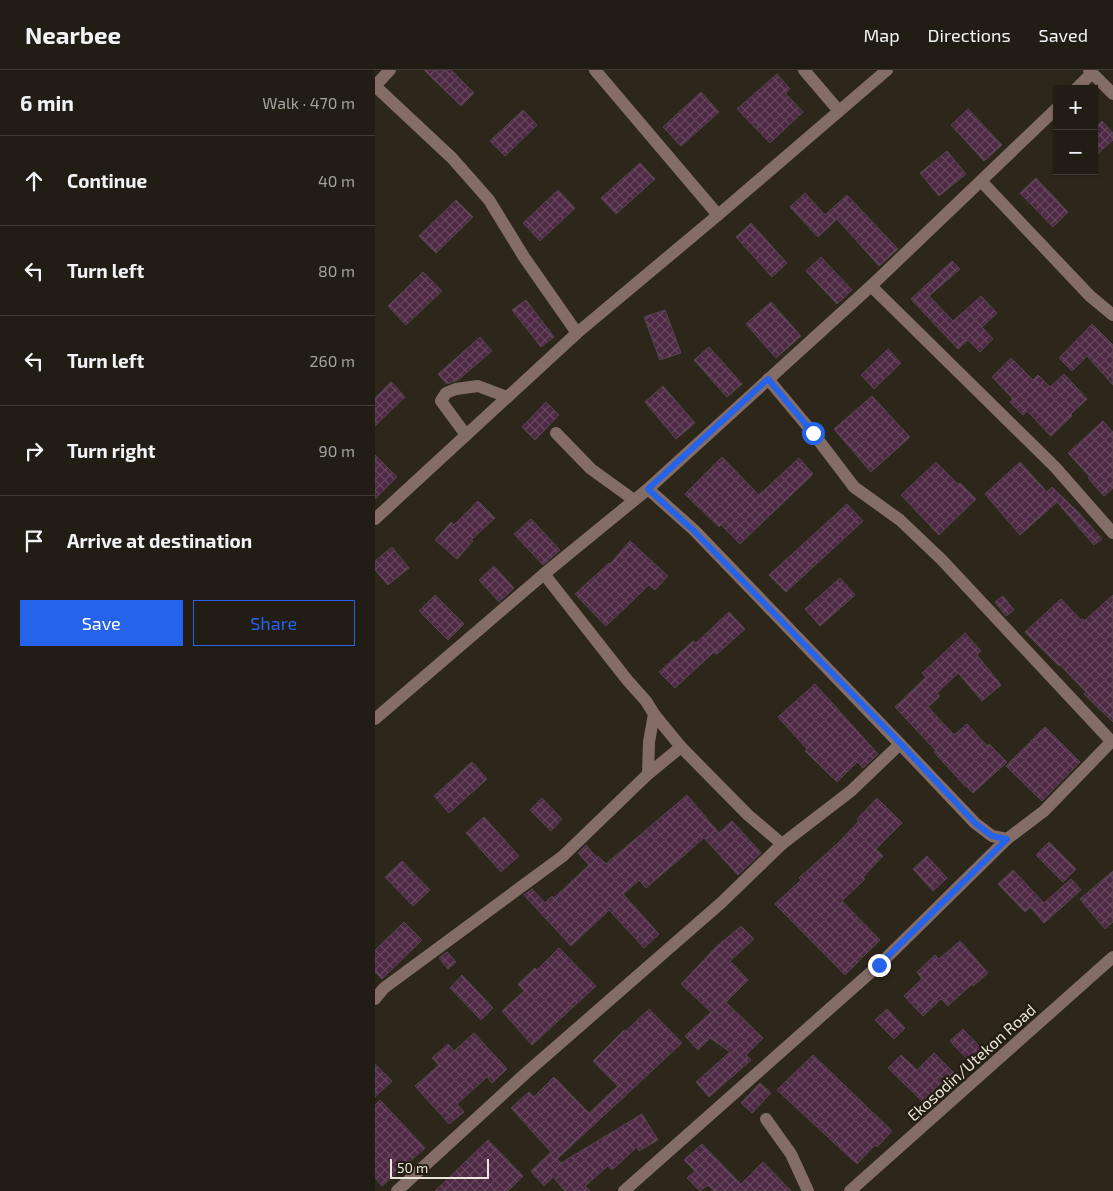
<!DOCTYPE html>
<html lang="en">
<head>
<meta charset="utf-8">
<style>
	body { margin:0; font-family:"Exo 2",sans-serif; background:#2a261d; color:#f1f3f6 }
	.controls { position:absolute; right:15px; top:15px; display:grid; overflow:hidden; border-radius:0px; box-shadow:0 1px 4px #0004 }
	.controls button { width:45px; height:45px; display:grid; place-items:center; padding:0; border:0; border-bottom:1px solid #3f3b34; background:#221d14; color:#f1f3f6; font:25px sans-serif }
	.scale { position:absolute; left:15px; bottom:12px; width:99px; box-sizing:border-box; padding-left:5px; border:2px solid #eae6de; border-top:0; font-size:14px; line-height:18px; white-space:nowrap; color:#eae6de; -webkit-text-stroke:4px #231d12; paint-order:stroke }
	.stop { position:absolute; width:15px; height:15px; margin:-11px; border:4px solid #2563eb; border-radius:50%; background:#fff }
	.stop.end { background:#2563eb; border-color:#fff; box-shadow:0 1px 5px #0008 }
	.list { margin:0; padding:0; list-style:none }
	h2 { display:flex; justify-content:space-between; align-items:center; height:65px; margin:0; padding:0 20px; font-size:21px }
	h2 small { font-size:16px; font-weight:400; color:#a2a2a0 }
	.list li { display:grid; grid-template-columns:32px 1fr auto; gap:15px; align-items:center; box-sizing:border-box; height:90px; padding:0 20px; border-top:1px solid #3f3b34 }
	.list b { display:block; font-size:19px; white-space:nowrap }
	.list em { font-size:16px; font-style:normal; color:#a2a2a0 }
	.actions { display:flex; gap:10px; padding:15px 20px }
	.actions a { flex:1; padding:11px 0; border:1px solid #2563eb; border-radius:0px; text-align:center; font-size:18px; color:#2563eb }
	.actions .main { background:#2563eb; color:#fff }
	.icon { flex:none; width:28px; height:28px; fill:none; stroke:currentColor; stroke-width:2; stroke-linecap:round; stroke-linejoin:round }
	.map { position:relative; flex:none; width:738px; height:1121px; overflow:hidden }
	header { display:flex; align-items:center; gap:30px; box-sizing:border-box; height:70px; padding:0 25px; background:#221d14; border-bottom:1px solid #3f3b34 }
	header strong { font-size:24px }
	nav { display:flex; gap:28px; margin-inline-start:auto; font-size:18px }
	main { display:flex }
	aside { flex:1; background:#221d14 }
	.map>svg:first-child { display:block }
	.building { fill:url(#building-cross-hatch); stroke:#53464f }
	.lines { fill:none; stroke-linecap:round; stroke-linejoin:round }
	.minor { stroke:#846d66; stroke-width:12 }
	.route { stroke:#2563eb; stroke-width:6 }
	.labels { text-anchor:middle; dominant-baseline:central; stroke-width:5; stroke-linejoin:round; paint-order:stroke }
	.street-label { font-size:16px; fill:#eae6de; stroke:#231d12 }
</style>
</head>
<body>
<header>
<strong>Nearbee</strong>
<nav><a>Map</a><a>Directions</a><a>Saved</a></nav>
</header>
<main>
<aside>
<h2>6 min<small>Walk · 470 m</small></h2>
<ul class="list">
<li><svg class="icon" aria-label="ahead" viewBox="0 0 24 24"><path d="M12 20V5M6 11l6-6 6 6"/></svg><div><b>Continue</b></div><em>40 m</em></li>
<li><svg class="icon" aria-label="left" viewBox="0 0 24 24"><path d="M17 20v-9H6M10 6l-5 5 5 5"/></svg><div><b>Turn left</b></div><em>80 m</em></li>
<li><svg class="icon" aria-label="left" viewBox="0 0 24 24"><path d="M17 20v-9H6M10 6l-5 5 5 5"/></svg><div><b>Turn left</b></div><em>260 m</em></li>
<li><svg class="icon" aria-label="right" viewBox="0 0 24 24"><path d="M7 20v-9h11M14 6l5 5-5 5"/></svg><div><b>Turn right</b></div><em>90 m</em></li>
<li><svg class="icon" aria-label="arrive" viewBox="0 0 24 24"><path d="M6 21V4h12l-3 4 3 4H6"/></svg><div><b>Arrive at destination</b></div></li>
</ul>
<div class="actions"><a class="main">Save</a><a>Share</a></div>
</aside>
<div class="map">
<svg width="738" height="1121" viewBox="0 0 738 1121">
	<defs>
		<pattern id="building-cross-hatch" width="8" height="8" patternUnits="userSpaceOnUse" patternTransform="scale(1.25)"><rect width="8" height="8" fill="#4e2944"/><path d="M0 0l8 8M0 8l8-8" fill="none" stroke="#68485f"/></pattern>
	</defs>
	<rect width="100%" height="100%" fill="#2d271b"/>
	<g class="building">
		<path d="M49,0H76L99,23L86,36Z"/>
		<path d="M402,4L415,19L410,23L428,42L395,73L362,39Z"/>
		<path d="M326,22L344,42L306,76L288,57Z"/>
		<path d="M593,39L627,75L609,91L576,55Z"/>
		<path d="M148,40L162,55L130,86L115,71Z"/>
		<path d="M727,51L738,63V70L719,87V59Z"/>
		<path d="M572,81L591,104L564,126L545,103Z"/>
		<path d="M265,93L280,109L241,144L226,128Z"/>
		<path d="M661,108L693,142L678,157L645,123Z"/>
		<path d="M183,120L200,138L165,171L148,153Z"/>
		<path d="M430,123L450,145L472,125L523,179L504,196L462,149L443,167L415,137Z"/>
		<path d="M81,130L98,147L61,183L44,166Z"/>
		<path d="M376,153L412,193L397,207L361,167Z"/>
		<path d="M446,187L477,220L462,234L431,201Z"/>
		<path d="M577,191L585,199L554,226L578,251L606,226L622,243L607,257L618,269L605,282L593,270L583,279L536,229Z"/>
		<path d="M48,202L67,221L31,255L13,236Z"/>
		<path d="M151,230L179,267L166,277L137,240Z"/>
		<path d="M396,232L426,266L401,288L371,254Z"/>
		<path d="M290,240L306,283L285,290L269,247Z"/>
		<path d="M717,254L738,275V315L712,286L697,301L684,288Z"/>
		<path d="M105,267L117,281L83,310L72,314L63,304Z"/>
		<path d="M334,277L367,314L352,327L319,290Z"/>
		<path d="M513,279L526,293L499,319L486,305Z"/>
		<path d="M636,288L658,310L663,305L675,317L689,304L712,329L696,344L697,346L676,366L652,341L648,345L635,332L638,329L617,307Z"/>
		<path d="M16,312L30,327L0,356V328Z"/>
		<path d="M288,316L320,353L301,369L270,332Z"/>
		<path d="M497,326L535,367L496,402L459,359Z"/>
		<path d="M171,332L184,345L160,370L147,357Z"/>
		<path d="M728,351L738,362V418L729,426L713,408L715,407L693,383Z"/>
		<path d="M0,385L22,407L0,429Z"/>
		<path d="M347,387L384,425L424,388L438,404L365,474L346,455L344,457L310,424Z"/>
		<path d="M561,392L583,414L585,413L601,429L564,465L526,425Z"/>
		<path d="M645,392L672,422L677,417L702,441L727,469L719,475L682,432L645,465L610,424Z"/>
		<path d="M103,431L120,448L96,470L98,471L82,489L60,470L76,452L79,455Z"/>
		<path d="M472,434L488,451L411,522L394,505Z"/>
		<path d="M156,449L185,480L168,495L139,464Z"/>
		<path d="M255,471L293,506L280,520L274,515L231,556L200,524L234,493L235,494Z"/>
		<path d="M17,477L34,498L13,515L0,500V491Z"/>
		<path d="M119,496L139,518L124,532L104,510Z"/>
		<path d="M465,508L480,525L445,556L430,539Z"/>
		<path d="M60,525L89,554L73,570L44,541Z"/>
		<path d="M738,525V652L709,624L711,622L685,595L684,596L650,562L686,529L706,550L708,549L709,551Z"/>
		<path d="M628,526L639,540L631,546L620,532Z"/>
		<path d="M354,542L370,559L342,584L339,582L300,618L284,602L318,571L321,573Z"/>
		<path d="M590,563L606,581L602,585L626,615L607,631L583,603L562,623L565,626L553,637L579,665L592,654L612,676L614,674L632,692L598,723L591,716H590L559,682L561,681L520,637L551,607L547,603Z"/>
		<path d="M440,614L503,684L488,698L482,692L462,712L430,681L432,679L403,647Z"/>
		<path d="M670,657L705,692L667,731L631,696Z"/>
		<path d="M97,692L112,709L74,743L59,726Z"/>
		<path d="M312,725L344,763L357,751L386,783L363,805L329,768L271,818L264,810L248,824L284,864L269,878L234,840L196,876L149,825L157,819L170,833L177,826L179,828L214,795L203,783L211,775L222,788L223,786L231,794Z"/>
		<path d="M167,728L187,749L176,761L155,740Z"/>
		<path d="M502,728L527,753L501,779L508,786L488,807L490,809L467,831L505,870L470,905L400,834L426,810L424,808L462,774L484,751L482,749Z"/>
		<path d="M109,747L144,786L126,802L91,763Z"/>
		<path d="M674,772L701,799L688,812L661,785Z"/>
		<path d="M552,786L572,808L558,821L538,799Z"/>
		<path d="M27,791L55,820L38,836L10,807Z"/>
		<path d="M638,800L669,833L696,809L706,820L669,853L655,837L650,842L623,814Z"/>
		<path d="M738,801V852L730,859L705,829Z"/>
		<path d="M29,852L47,870L7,909L0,902V880Z"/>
		<path d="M366,856L379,869L355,891L373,910L351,932L388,968L371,985L376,990L334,1027L321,1012L355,982L335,968L323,980L310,966L336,942L306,914L341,877Z"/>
		<path d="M585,871L613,903L598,916L597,914L573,936L566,929L548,946L529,926L547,909L542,902L560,885L564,889Z"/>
		<path d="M184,878L221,916L157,975L127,941L149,921L143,914L160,898L162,900Z"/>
		<path d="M72,882L81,892L73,899L64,888Z"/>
		<path d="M87,905L118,938L106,950L75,918Z"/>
		<path d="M274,939L307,973L182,1089L186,1093L267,1044L283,1070L264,1081L262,1077L237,1100L233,1096L210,1116L215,1121H190L178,1107L169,1116L156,1101L176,1082L136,1038L154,1022L159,1027L179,1007L214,1043L243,1016L218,991L249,960L251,961Z"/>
		<path d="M512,939L530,958L519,969L500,950Z"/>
		<path d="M588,959L607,979L594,991L575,971Z"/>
		<path d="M99,963L132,999L117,1013L112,1007L82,1034L89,1042L74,1054L40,1016L64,995L57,988L73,974L79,981Z"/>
		<path d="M559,983L579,1003L568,1015L566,1013L548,1032L513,998L526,985L542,1000Z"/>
		<path d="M438,985L517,1061L502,1077L500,1075L482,1094L402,1020Z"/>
		<path d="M0,994L17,1011L0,1027Z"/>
		<path d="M385,1013L396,1023L377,1043L366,1033Z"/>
		<path d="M5,1030L50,1078L7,1116L0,1108V1035Z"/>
		<path d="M113,1070L148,1106L133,1121H60Z"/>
		<path d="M327,1074L366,1114L388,1092L416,1121H339L333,1115L325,1121L312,1108L320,1101L309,1090Z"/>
	</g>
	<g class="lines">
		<g class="minor">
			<path d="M220,0L343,145"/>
			<path d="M429,0L464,41"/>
			<path d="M714,0L738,24"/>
			<path d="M0,16L77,88L114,130L149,187L202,263"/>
			<path d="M0,16L15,0"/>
			<path d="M701,19L717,3"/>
			<path d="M606,111L715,226L738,245"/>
			<path d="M496,216L680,397L738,463"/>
			<path d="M393,309L438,363L479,417L525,450L567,490L736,671"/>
			<path d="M181,363L216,399L259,430"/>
			<path d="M91,365L66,331L71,323L81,319L103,316L132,327"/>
			<path d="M273,419L319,460L525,674L600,753L617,766L632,769"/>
			<path d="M0,449L202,263L343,145L512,0"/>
			<path d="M279,644L306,677L373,745L407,774"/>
			<path d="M0,649L169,504L273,419L496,216L682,38"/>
			<path d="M273,704L306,677"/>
			<path d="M0,929L9,918L188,786L273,704L274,672L279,644L271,631L253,611L169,504"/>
			<path d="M391,1049L416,1084L433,1121"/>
			<path d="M22,1121L151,1003L346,833L407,774L476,721L525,674"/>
			<path d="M249,1121L504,895L632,769L669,741L738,670"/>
			<path d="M475,1121L738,887"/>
		</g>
	</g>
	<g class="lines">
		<path class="route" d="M438,363L393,309L273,419L318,460L526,674L600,753L617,766L632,769L504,895"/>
	</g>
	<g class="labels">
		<g class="street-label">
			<text transform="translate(596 992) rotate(-42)">Ekosodin/Utekon Road</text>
		</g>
	</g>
</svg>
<div class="controls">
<button>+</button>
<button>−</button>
</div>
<div class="scale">50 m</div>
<div class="stop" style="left:438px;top:363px"></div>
<div class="stop end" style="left:504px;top:895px"></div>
</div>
</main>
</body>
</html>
